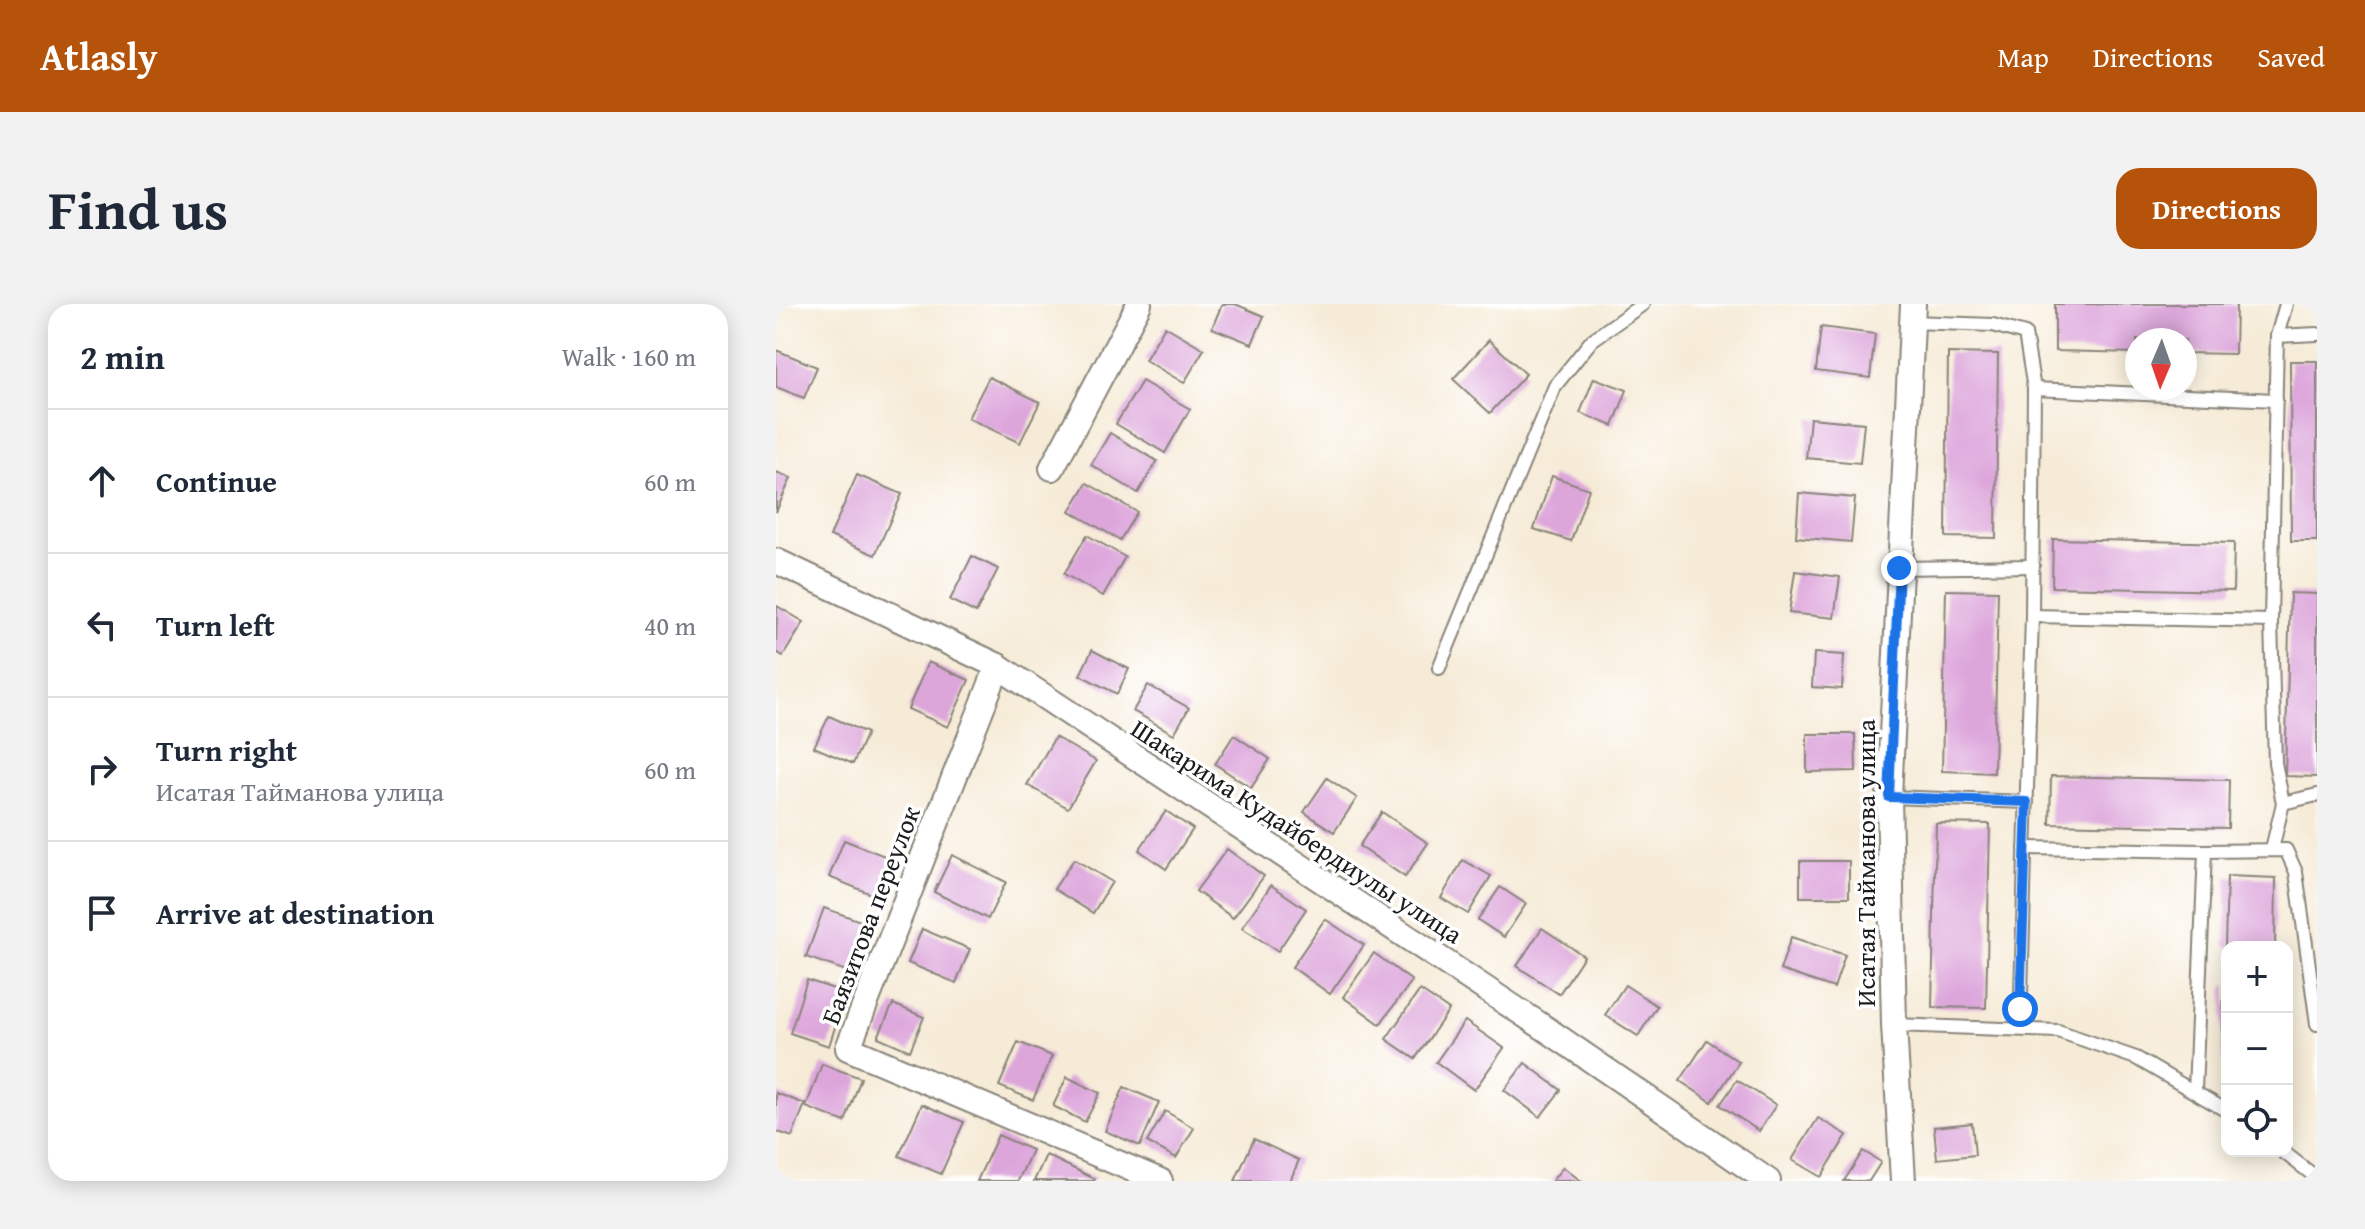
<!DOCTYPE html>
<html lang="en">
<head>
<meta charset="utf-8">
<style>
	body { margin:0; font-family:"Gentium Book Plus",serif; background:#f2f2f3; color:#1f2937 }
	.controls { position:absolute; right:24px; bottom:24px; display:grid; overflow:hidden; border-radius:16px; box-shadow:0 4px 20px #0003 }
	.controls button { width:72px; height:72px; display:grid; place-items:center; padding:0; border:0; border-bottom:2px solid #e0e1e3; background:#fff; color:#1f2937; font:40px sans-serif }
	.compass { position:absolute; left:1349px; top:24px; width:72px; height:72px; border-radius:50%; background:#fff; box-shadow:0 4px 20px #0003; rotate:182deg }
	.stop { position:absolute; width:24px; height:24px; margin:-18px; border:6px solid #1a73e8; border-radius:50%; background:#fff }
	.stop.end { background:#1a73e8; border-color:#fff; box-shadow:0 2px 8px #0008 }
	.list { margin:0; padding:0; list-style:none }
	h2 { display:flex; justify-content:space-between; align-items:center; height:104px; margin:0; padding:0 32px; font-size:34px }
	h2 small { font-size:26px; font-weight:400; color:#747a83 }
	.list li { display:grid; grid-template-columns:52px 1fr auto; gap:24px; align-items:center; box-sizing:border-box; height:144px; padding:0 32px; border-top:2px solid #e0e1e3 }
	.list b { display:block; font-size:30px; white-space:nowrap }
	.list p { margin:0; font-size:26px; white-space:nowrap; color:#747a83 }
	.list em { font-size:26px; font-style:normal; color:#747a83 }
	.icon { flex:none; width:44px; height:44px; fill:none; stroke:currentColor; stroke-width:2; stroke-linecap:round; stroke-linejoin:round }
	.map { position:relative; flex:none; width:1541px; height:877px; overflow:hidden; border-radius:24px }
	header { display:flex; align-items:center; gap:48px; box-sizing:border-box; height:112px; padding:0 40px; background:#b45309; color:#fff }
	header strong { font-size:38px }
	nav { display:flex; gap:44px; margin-inline-start:auto; font-size:28px }
	.intro { display:flex; align-items:center; justify-content:space-between; box-sizing:border-box; height:192px; padding:0 48px }
	h1 { margin:0; font-size:56px }
	.button { padding:20px 36px; border-radius:24px; background:#b45309; color:#fff; font-size:28px; font-weight:700 }
	main { display:flex; gap:48px; padding:0 48px }
	aside { flex:1; background:#fff; border-radius:24px; box-shadow:0 4px 20px #0003 }
	.map>svg:first-child { display:block }
	.building { fill:#dda6db }
	.lines { fill:none; stroke-linecap:round; stroke-linejoin:round }
	.lane-casing { stroke:#89847a; stroke-width:16 }
	.street-casing { stroke:#89847a; stroke-width:28 }
	.lane { stroke:#fff; stroke-width:12 }
	.street { stroke:#fff; stroke-width:24 }
	.route { stroke:#1a73e8; stroke-width:10 }
	.labels { text-anchor:middle; dominant-baseline:central; stroke-width:7; stroke-linejoin:round; paint-order:stroke }
	.street-label { font-size:26px; fill:#1c1c1c; stroke:#fff }
</style>
</head>
<body>
<header>
<strong>Atlasly</strong>
<nav><a>Map</a><a>Directions</a><a>Saved</a></nav>
</header>
<div class="intro"><h1>Find us</h1><a class="button">Directions</a></div>
<main>
<aside>
<h2>2 min<small>Walk · 160 m</small></h2>
<ul class="list">
<li><svg class="icon" aria-label="ahead" viewBox="0 0 24 24"><path d="M12 20V5M6 11l6-6 6 6"/></svg><div><b>Continue</b></div><em>60 m</em></li>
<li><svg class="icon" aria-label="left" viewBox="0 0 24 24"><path d="M17 20v-9H6M10 6l-5 5 5 5"/></svg><div><b>Turn left</b></div><em>40 m</em></li>
<li><svg class="icon" aria-label="right" viewBox="0 0 24 24"><path d="M7 20v-9h11M14 6l5 5-5 5"/></svg><div><b>Turn right</b><p>Исатая Тайманова улица</p></div><em>60 m</em></li>
<li><svg class="icon" aria-label="arrive" viewBox="0 0 24 24"><path d="M6 21V4h12l-3 4 3 4H6"/></svg><div><b>Arrive at destination</b></div></li>
</ul>
</aside>
<div class="map">
<svg width="1541" height="877" viewBox="0 0 1541 877">
	<rect width="100%" height="100%" fill="#fff"/>
	<filter id="ink" filterUnits="userSpaceOnUse"><feTurbulence type="fractalNoise" baseFrequency=".0125" numOctaves="2"/><feDisplacementMap in="SourceGraphic" scale="16" xChannelSelector="R" yChannelSelector="G"/><feConvolveMatrix kernelMatrix="1 2 1 2 8 2 1 2 1" color-interpolation-filters="sRGB"/></filter>
	<filter id="wash" filterUnits="userSpaceOnUse"><feTurbulence type="fractalNoise" baseFrequency=".006" numOctaves="4" result="noise"/><feDisplacementMap in="SourceGraphic" scale="32" xChannelSelector="R" yChannelSelector="G"/><feGaussianBlur stdDeviation="1.8" result="paint"/><feColorMatrix in="noise" values="0 0 0 0 0 0 0 0 0 0 0 0 0 0 0 0 0 1.4 0 .05"/><feComposite in="paint" operator="in"/></filter>
	<g filter="url(#wash)">
		<rect width="100%" height="100%" fill="#f6ebd7"/>
		<g id="blocks">
			<g class="building">
				<path d="M446,0H459L488,12L476,40L436,24Z"/>
				<path d="M1279,0H1460L1459,50L1409,49V36H1361V49L1279,47Z"/>
				<path d="M389,22L428,45L408,79L369,56Z"/>
				<path d="M1045,23L1099,30L1094,74L1040,67Z"/>
				<path d="M713,36L750,70L714,109L677,75Z"/>
				<path d="M0,46L41,63L28,94L0,83Z"/>
				<path d="M1172,49L1222,50L1220,234L1170,233Z"/>
				<path d="M1514,57H1541V237H1515Z"/>
				<path d="M213,73L264,98L244,139L192,114Z"/>
				<path d="M818,74L851,86L837,122L804,109Z"/>
				<path d="M366,77L414,105L389,149L340,120Z"/>
				<path d="M1034,114L1088,119L1084,159L1030,154Z"/>
				<path d="M334,129L381,157L362,189L315,161Z"/>
				<path d="M0,168L15,174L0,208Z"/>
				<path d="M81,171L126,190L99,251L54,232Z"/>
				<path d="M776,172L813,185L795,237L758,225Z"/>
				<path d="M311,179L361,208L344,236L294,207Z"/>
				<path d="M1023,189L1079,194L1075,238L1020,233Z"/>
				<path d="M311,231L349,253L327,292L288,270Z"/>
				<path d="M1277,235L1458,239L1457,287L1276,283Z"/>
				<path d="M196,252L222,265L200,309L174,296Z"/>
				<path d="M1019,267L1064,273L1058,314L1013,309Z"/>
				<path d="M1170,286L1222,287L1218,469L1166,467Z"/>
				<path d="M1514,289L1541,290V473L1509,472Z"/>
				<path d="M1,302L28,318L7,352L0,348Z"/>
				<path d="M316,346L353,365L341,390L304,371Z"/>
				<path d="M1038,349L1068,351L1066,385L1036,383Z"/>
				<path d="M152,358L193,376L172,423L132,405Z"/>
				<path d="M372,381L413,404L398,430L357,407Z"/>
				<path d="M53,412L91,429L77,460L38,443Z"/>
				<path d="M1031,430H1079L1080,467L1031,468Z"/>
				<path d="M458,431L494,455L475,484L439,460Z"/>
				<path d="M279,433L320,457L292,504L251,481Z"/>
				<path d="M1275,472L1453,476L1452,524L1274,520Z"/>
				<path d="M551,474L581,494L558,528L528,508Z"/>
				<path d="M390,507L417,525L390,565L363,546Z"/>
				<path d="M606,508L652,539L629,573L583,542Z"/>
				<path d="M1160,519L1214,520L1210,704L1156,703Z"/>
				<path d="M68,536L119,556L105,594L53,573Z"/>
				<path d="M451,545L488,572L457,614L420,587Z"/>
				<path d="M176,551L230,578L212,615L158,588Z"/>
				<path d="M298,555L336,578L317,609L278,585Z"/>
				<path d="M687,556L715,572L692,610L665,594Z"/>
				<rect x="1024" y="557" width="49" height="36"/>
				<path d="M1451,572L1500,574L1499,643H1449Z"/>
				<path d="M495,581L530,605L502,647L466,624Z"/>
				<path d="M724,583L750,600L728,633L702,616Z"/>
				<path d="M48,604L96,621L79,670L30,653Z"/>
				<path d="M549,615L588,641L554,690L516,663Z"/>
				<path d="M766,624L808,652L783,690L741,662Z"/>
				<path d="M146,625L194,645L180,679L132,659Z"/>
				<path d="M1015,633L1069,651L1058,684L1004,666Z"/>
				<path d="M598,649L636,677L604,720L567,693Z"/>
				<path d="M31,676L70,689L53,742L14,729Z"/>
				<path d="M1448,680H1451V755H1446Z"/>
				<path d="M849,681L881,702L862,732L829,711Z"/>
				<path d="M644,686L673,706L639,755L610,735Z"/>
				<path d="M117,700L148,713L134,747L102,733Z"/>
				<path d="M689,717L728,744L698,786L660,758Z"/>
				<path d="M931,736L963,758L936,798L904,777Z"/>
				<path d="M242,738L276,752L257,796L223,782Z"/>
				<path d="M749,759L785,786L764,813L728,786Z"/>
				<path d="M46,760L85,774L69,818L30,803Z"/>
				<path d="M291,773L324,789L309,818L277,802Z"/>
				<path d="M961,776L1000,801L983,827L944,801Z"/>
				<path d="M348,783L383,798L364,842L329,827Z"/>
				<path d="M0,789L29,800L16,833L0,827Z"/>
				<path d="M146,800L188,818L165,870L123,852Z"/>
				<path d="M389,807L418,824L400,854L371,838Z"/>
				<path d="M1042,814L1071,831L1045,873L1016,856Z"/>
				<path d="M1196,819L1199,851L1161,855L1158,823Z"/>
				<path d="M222,831L256,846L242,877H201Z"/>
				<path d="M478,835L523,856L514,877H459Z"/>
				<path d="M1087,847L1105,858L1093,877H1068Z"/>
				<path d="M270,851L319,875L318,877H258Z"/>
				<path d="M787,863L805,877H776Z"/>
			</g>
		</g>
	</g>
	<g filter="url(#ink)">
		<use href="#blocks" fill-opacity="0" stroke="#89847a" stroke-width="2"/>
		<g class="lines">
			<defs>
				<g id="lane">
					<path d="M1136,18L1217,21L1249,30L1258,85L1256,312L1244,725"/>
					<path d="M1501,32L1541,30"/>
					<path d="M1258,85L1500,96"/>
					<path d="M1123,264L1257,262"/>
					<path d="M1256,312L1495,317"/>
					<path d="M663,364L779,82L816,36L867,0"/>
					<path d="M1113,493L1251,498"/>
					<path d="M1507,499L1541,491"/>
					<path d="M1249,544L1429,547"/>
					<path d="M1496,545L1507,499L1499,459L1495,317L1501,32L1510,0"/>
					<path d="M1118,721L1282,727L1360,754L1451,807"/>
					<path d="M1419,787L1429,547L1510,546L1520,568L1541,720"/>
					<path d="M1506,847L1541,874"/>
				</g>
				<g id="street">
					<path d="M276,164L363,0"/>
					<path d="M0,257L222,362L773,727L992,877"/>
					<path d="M222,362L72,744L384,877"/>
					<path d="M1127,877L1118,721L1113,493L1137,0"/>
				</g>
			</defs>
			<use href="#lane" class="lane-casing"/>
			<use href="#street" class="street-casing"/>
			<use href="#lane" class="lane"/>
			<use href="#street" class="street"/>
		</g>
	</g>
	<g class="lines" filter="url(#ink)">
		<path class="route" d="M1123,264L1113,493L1251,498L1244,705"/>
	</g>
	<g class="labels">
		<g class="street-label">
			<text transform="translate(521 527) rotate(33)">Шакарима Кудайбердиулы улица</text>
			<text transform="translate(1089 559) rotate(-90)">Исатая Тайманова улица</text>
			<text transform="translate(94 611) rotate(-69)">Баязитова переулок</text>
		</g>
	</g>
</svg>
<div class="controls">
<button>+</button>
<button>−</button>
<button><svg class="icon" aria-label="locate" viewBox="0 0 24 24"><circle cx="12" cy="12" r="6"/><path d="M12 2v4M12 18v4M2 12h4M18 12h4"/></svg></button>
</div>
<svg class="compass" viewBox="-18 -18 36 36"><path d="M0-13l5 13h-10z" fill="#e53935"/><path d="M0 13l5-13h-10z" fill="#747a83"/></svg>
<div class="stop" style="left:1244px;top:705px"></div>
<div class="stop end" style="left:1123px;top:264px"></div>
</div>
</main>
</body>
</html>
